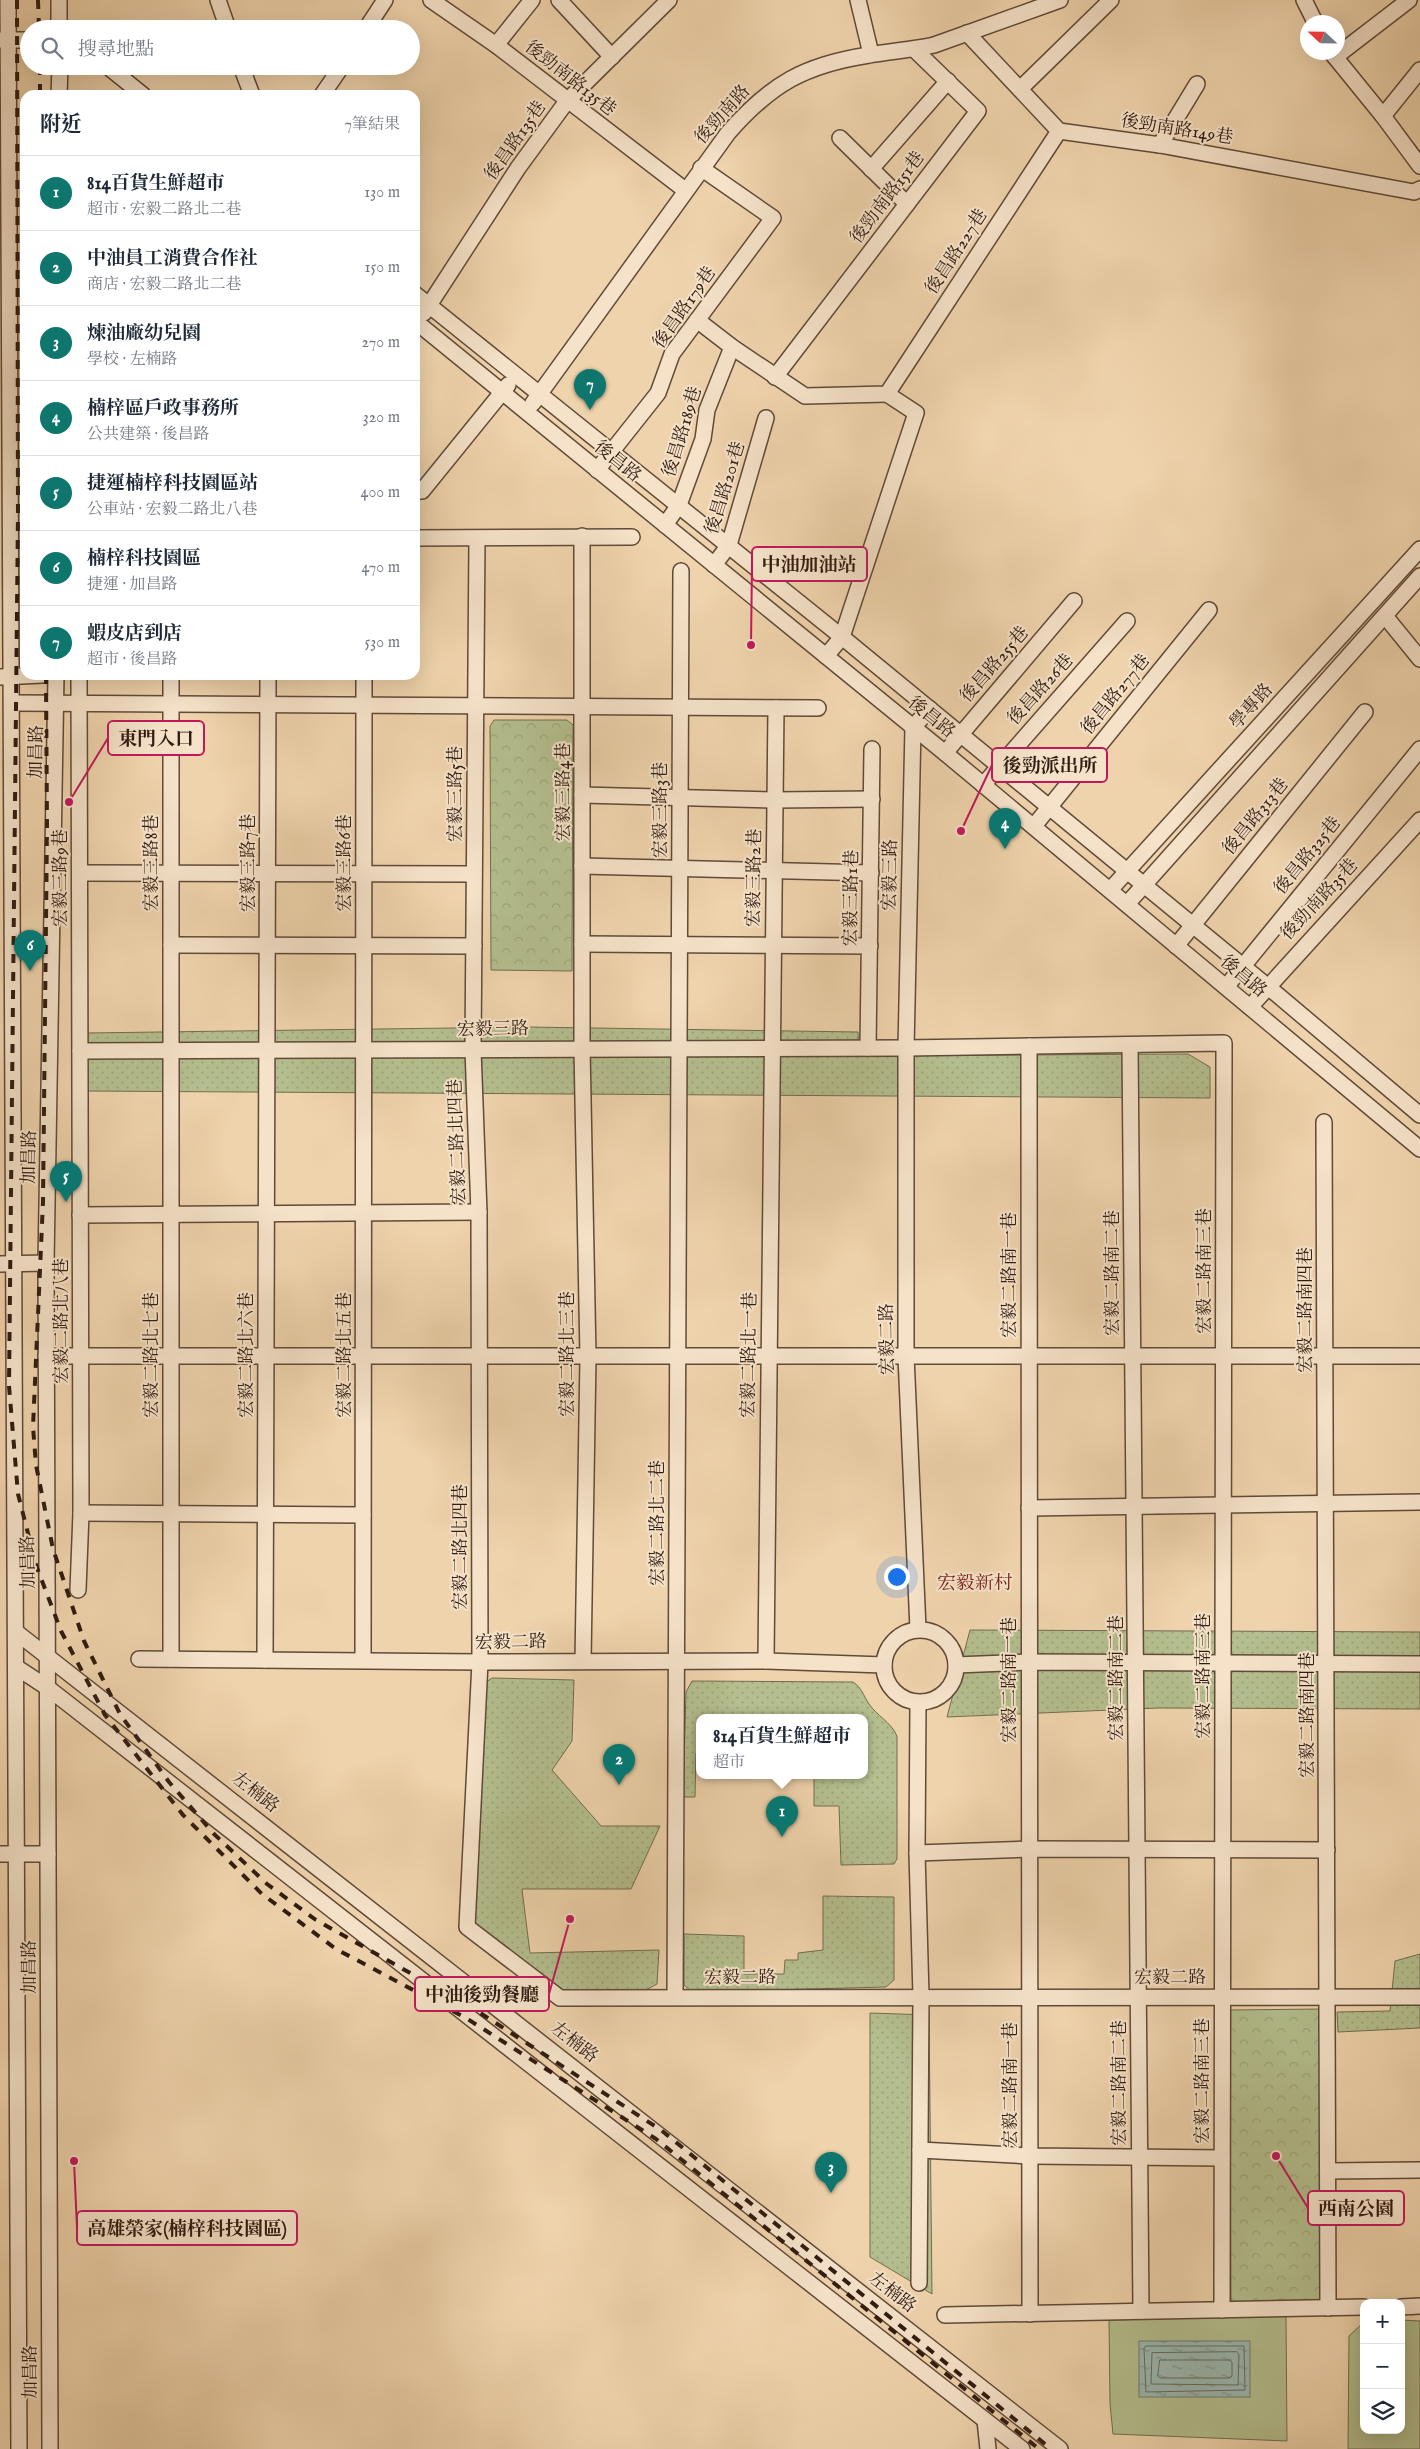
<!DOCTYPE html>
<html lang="zh-TW">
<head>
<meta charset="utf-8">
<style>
	body { margin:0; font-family:"IM FELL English","Noto Serif TC",serif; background:#f6f6f7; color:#1f2937 }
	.controls { position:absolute; right:15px; bottom:15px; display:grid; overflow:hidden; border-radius:10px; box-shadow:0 5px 20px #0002 }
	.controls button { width:45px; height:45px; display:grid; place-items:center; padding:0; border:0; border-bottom:1px solid #e0e1e3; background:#fff; color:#1f2937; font:25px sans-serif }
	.compass { position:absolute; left:1300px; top:15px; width:45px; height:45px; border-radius:50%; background:#fff; box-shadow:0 5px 20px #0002; rotate:292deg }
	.you { position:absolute; left:896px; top:1576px; width:18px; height:18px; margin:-12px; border:4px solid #fff; border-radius:50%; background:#1a73e8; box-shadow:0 0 0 8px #1a73e833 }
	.badge { display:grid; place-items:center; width:32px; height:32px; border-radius:50%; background:#0f766e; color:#fff; font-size:16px; font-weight:700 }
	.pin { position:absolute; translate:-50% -41px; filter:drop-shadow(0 1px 2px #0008) }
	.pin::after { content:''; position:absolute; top:26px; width:18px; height:15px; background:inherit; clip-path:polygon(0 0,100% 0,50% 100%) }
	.popup { position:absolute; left:696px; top:1714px; width:172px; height:65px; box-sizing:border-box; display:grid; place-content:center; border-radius:10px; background:#fff; filter:drop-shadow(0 1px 4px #0005); font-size:16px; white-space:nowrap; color:#747a83 }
	.popup b { font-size:19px; color:#1f2937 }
	.popup::after { content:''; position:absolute; left:50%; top:100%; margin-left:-10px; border:10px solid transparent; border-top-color:#fff }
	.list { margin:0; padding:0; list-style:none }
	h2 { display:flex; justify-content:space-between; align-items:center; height:65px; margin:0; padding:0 20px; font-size:21px }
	h2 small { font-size:16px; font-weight:400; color:#747a83 }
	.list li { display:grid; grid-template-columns:32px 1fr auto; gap:15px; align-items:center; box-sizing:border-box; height:75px; padding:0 20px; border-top:1px solid #e0e1e3 }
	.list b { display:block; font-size:19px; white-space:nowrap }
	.list p { margin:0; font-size:16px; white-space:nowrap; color:#747a83 }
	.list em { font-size:16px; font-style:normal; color:#747a83 }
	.icon { flex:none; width:28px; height:28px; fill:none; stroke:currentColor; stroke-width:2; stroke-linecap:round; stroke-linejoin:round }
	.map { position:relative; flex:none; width:1420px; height:2449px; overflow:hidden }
	.search { position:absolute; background:#fff; box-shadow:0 5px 20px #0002; left:20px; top:20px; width:400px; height:55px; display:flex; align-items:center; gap:12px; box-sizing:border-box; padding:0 18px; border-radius:28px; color:#747a83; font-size:19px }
	.panel { position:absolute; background:#fff; box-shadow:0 5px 20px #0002; left:20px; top:90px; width:400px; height:590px; border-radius:15px }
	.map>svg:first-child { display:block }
	.grass { fill:url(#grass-dots); stroke:#726d50 }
	.forest { fill:url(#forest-crowns); stroke:#726d50 }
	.pitch { fill:#b4be8e; stroke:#726d50 }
	.water { fill:url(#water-ripples); stroke:#717970 }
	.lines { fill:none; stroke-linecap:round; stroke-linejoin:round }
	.shore { stroke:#666a60; stroke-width:1 }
	.minor-casing { stroke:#604a38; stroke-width:18 }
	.minor { stroke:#f5e2c9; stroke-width:15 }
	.rail { stroke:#311c11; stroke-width:4; stroke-dasharray:9 9; stroke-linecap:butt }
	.labels { text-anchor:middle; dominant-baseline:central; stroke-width:4; stroke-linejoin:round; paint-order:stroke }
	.street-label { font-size:18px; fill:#311c11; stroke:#f5e2c9 }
	.neighbourhood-label { font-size:19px; fill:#7a1f14; stroke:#f5e2c9 }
	.leader { fill:none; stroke:#c2185b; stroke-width:2 }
	.callout-dot { fill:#c2185b; stroke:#f5e2c9; stroke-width:2 }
	.callout { fill:#f5e2c9; stroke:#c2185b; stroke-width:2 }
	.callout-label { font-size:19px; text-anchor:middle; font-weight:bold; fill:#311c11 }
</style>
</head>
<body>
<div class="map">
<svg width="1420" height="2449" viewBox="0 0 1420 2449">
	<defs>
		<pattern id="grass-dots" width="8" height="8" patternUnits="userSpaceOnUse" patternTransform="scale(1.25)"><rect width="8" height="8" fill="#b4be8e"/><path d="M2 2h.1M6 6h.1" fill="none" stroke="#9ba379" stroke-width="1.8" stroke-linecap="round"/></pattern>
		<pattern id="forest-crowns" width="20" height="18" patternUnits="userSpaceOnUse" patternTransform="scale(1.25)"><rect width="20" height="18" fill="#b4be8e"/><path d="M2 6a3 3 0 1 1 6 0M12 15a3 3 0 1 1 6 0" fill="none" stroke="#9ba379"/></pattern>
		<pattern id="water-ripples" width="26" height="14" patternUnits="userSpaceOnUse" patternTransform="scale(1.25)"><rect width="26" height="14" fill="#9bb7b0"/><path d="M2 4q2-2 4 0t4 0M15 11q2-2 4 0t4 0" fill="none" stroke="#7f948e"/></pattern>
	</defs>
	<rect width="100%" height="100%" fill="#efd3ac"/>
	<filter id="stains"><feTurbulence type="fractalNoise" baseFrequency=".004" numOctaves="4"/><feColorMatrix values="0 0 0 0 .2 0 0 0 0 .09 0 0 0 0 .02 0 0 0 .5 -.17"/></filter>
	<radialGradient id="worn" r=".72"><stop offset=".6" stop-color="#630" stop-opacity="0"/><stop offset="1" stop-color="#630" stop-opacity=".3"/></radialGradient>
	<g class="grass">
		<path d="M527,1027L858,1032L859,1056L1188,1054L1210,1067V1098L84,1091L86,1033Z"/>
		<path d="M970,1630L1420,1632V1709L1158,1708L947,1717Z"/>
		<path d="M492,1678L574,1680L572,1741L552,1770L601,1826H660L631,1889H522L530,1953L659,1950L657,1984L646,1990H563L474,1923L482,1685Z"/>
		<path d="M692,1681L853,1682C862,1688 863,1695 869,1704C877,1716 891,1722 897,1736V1859L894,1864L841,1865L839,1806H814V1776H864V1718H700L699,1753H696L695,1797H683L686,1692Z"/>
		<path d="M823,1896L894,1897V1980L886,1987L692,1992L684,1985V1934L744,1936V1974H784L785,1960H798V1953L823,1950Z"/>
		<path d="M1420,1954V2028L1338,2032L1337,2012L1390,2011L1395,1961Z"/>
		<path d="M870,2013L929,2015L932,2294L870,2257Z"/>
	</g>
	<g class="forest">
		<path d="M494,720H567L573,725L572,971L491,970L490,726Z"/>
		<path d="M1322,2009V2302H1231L1230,2010Z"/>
	</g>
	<g class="pitch">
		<path d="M1286,2316L1287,2441L1113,2434L1110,2404L1109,2320Z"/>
		<path d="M1401,2320L1420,2321V2449H1348L1349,2336L1364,2322V2430H1401Z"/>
	</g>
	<rect class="water" x="1139" y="2341" width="111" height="56"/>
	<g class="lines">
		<g class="shore">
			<path d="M1146,2346H1244L1245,2390L1146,2392L1144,2349Z"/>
			<path d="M1237,2352L1239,2355L1238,2385L1151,2384L1152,2353Z"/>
			<path d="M1160,2360H1230L1232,2362V2376L1229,2378H1160L1158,2376Z"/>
		</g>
		<defs>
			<g id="minor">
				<path d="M8,0L19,2449"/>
				<path d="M59,0V29"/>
				<path d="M218,0L228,29"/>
				<path d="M431,0L496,45L685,190"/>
				<path d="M559,0L612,57"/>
				<path d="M858,0L871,54"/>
				<path d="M1304,0L1315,22"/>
				<path d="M366,29L385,0"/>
				<path d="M967,33L1059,131L1160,145L1414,192L1420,189"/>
				<path d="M0,40H29"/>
				<path d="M496,45L532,0"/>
				<path d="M1331,52L1383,116L1420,166"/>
				<path d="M1335,57L1409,0"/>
				<path d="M107,66L143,95"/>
				<path d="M241,66L252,95"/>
				<path d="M1020,89L1111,0"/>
				<path d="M59,95L60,66"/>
				<path d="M322,95L342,66"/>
				<path d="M1383,116L1420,70"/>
				<path d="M840,138L907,204"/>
				<path d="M1160,145L1197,84"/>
				<path d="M871,169L948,81"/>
				<path d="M415,294L842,637L1267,986L1420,1115"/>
				<path d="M424,313L518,168L567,101L669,0"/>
				<path d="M697,320L732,347L805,396L887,394L1059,131"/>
				<path d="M415,321L945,753L1420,1149"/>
				<path d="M775,377L978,111L915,50"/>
				<path d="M533,403L728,133C771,84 804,65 869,55C891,51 912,50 934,45L1060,0"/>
				<path d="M597,470L658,393L672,354L773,218L701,168"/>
				<path d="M415,491H422L508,385"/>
				<path d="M665,525L679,505L703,439L707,410L732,347"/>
				<path d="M582,536V1048L588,1357L583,1661"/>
				<path d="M415,538L632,537"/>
				<path d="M477,539L473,1050L479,1212L480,1662L467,1927L560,1998L1420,1997"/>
				<path d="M714,565L729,545L766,418"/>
				<path d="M1385,616L1420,659"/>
				<path d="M826,656L842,637L916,413L887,394"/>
				<path d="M0,677L43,675"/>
				<path d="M12,703L818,708"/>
				<path d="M945,753L1074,601"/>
				<path d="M983,785L1127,621"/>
				<path d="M582,795L775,800L872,799"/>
				<path d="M1034,826L1209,610"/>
				<path d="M582,866L871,873"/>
				<path d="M80,873L474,874"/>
				<path d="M1110,890L1420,549"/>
				<path d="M1127,904L1420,576"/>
				<path d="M582,944L870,946"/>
				<path d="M171,945L474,946"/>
				<path d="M1176,946L1365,712"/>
				<path d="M1226,987L1420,749"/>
				<path d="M1250,1007L1420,820"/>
				<path d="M1130,1045L1141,2311"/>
				<path d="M1029,1046L1030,2314"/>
				<path d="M868,1048L872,749"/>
				<path d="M80,1051L906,1048L1224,1043L1222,2310"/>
				<path d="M1324,1122L1328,2308"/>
				<path d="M80,1215L479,1212"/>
				<path d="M0,1264L46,1263"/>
				<path d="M46,1356H1420"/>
				<path d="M1029,1508L1420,1502"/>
				<path d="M81,1513L363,1515"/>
				<path d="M78,1590L81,1513L79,675"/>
				<path d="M918,1629L906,1356V1048L913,727L930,709"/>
				<circle cx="920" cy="1666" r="36"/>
				<path d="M16,1632L1060,2449"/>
				<path d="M139,1659L480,1662L766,1661L884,1665"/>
				<path d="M171,1659V675"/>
				<path d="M265,1660L268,675"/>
				<path d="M363,1660L364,675"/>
				<path d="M766,1661L776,708"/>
				<path d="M956,1665L1029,1662L1420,1664"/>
				<path d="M16,1667L48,1688L1022,2449"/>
				<path d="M918,1703L917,1853L921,1996L919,2283"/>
				<path d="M917,1853L1029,1849L1327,1850"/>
				<path d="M0,1854H48"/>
				<path d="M675,1997L681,571"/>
				<path d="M920,2150L1030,2156L1222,2158"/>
				<path d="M1328,2171L1420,2170"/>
				<path d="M1401,2307L1420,2306"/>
				<path d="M945,2315L1364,2307"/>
				<path d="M985,2420L988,2449"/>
				<path d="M50,2449L46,1263L56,675"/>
			</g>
		</defs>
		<use href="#minor" class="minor-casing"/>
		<use href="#minor" class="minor"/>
		<g class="rail">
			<path d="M17,0L18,513L9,1386L18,1494L36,1565L61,1631L105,1715L183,1815L262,1894L336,1949L466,2018L656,2139L1039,2449"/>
			<path d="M38,0L39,29"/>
			<path d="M40,66V95"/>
			<path d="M22,666L25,641"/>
			<path d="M46,675L47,828L43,1202L33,1427L36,1465L53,1549L84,1641L120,1714L169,1782L214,1834L267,1884L316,1920L474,2009L661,2130L1051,2449"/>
		</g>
	</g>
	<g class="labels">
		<g class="street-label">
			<text transform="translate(570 79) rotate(38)">後勁南路135巷</text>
			<text transform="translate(723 115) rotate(-48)">後勁南路</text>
			<text transform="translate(1177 130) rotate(9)">後勁南路149巷</text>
			<text transform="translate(516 141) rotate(-55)">後昌路135巷</text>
			<text transform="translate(888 198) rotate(-53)">後勁南路151巷</text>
			<text transform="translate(957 252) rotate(-57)">後昌路227巷</text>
			<text transform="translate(685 308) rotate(-55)">後昌路179巷</text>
			<text transform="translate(683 432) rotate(-73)">後昌路189巷</text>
			<text transform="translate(617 462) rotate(39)">後昌路</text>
			<text transform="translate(726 488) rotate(-73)">後昌路201巷</text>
			<text transform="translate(995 665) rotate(-49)">後昌路255巷</text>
			<text transform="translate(1041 690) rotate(-48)">後昌路26巷</text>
			<text transform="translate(1116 695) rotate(-51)">後昌路277巷</text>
			<text transform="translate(1252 707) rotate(-48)">學專路</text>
			<text transform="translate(931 718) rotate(39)">後昌路</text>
			<text transform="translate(37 752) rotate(-89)">加昌路</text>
			<text transform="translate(564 792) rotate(-90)">宏毅三路4巷</text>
			<text transform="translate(456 794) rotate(-90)">宏毅三路5巷</text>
			<text transform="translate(661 810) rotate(-90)">宏毅三路3巷</text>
			<text transform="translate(1256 817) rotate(-51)">後昌路313巷</text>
			<text transform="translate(1308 856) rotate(-51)">後昌路325巷</text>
			<text transform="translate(152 863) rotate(-90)">宏毅三路8巷</text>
			<text transform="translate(249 863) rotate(-90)">宏毅三路7巷</text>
			<text transform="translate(345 863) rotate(-90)">宏毅三路6巷</text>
			<text transform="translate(891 875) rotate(-89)">宏毅三路</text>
			<text transform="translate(61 878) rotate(-90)">宏毅三路9巷</text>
			<text transform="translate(755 878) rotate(-89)">宏毅三路2巷</text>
			<text transform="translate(852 898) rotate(-89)">宏毅三路1巷</text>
			<text transform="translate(1320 900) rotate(-47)">後勁南路35巷</text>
			<text transform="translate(1243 977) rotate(40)">後昌路</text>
			<text transform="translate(493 1030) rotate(-1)">宏毅三路</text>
			<text transform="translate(458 1142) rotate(-92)">宏毅二路北四巷</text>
			<text transform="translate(30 1157) rotate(-89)">加昌路</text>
			<text transform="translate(1205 1271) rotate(-90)">宏毅二路南三巷</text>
			<text transform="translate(1113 1273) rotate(-90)">宏毅二路南二巷</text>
			<text transform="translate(1010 1275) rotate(-90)">宏毅二路南一巷</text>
			<text transform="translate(1306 1310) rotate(-90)">宏毅二路南四巷</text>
			<text transform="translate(62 1321) rotate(-90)">宏毅二路北八巷</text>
			<text transform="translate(888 1339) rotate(-91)">宏毅二路</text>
			<text transform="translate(568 1354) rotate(-90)">宏毅二路北三巷</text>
			<text transform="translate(152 1355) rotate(-90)">宏毅二路北七巷</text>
			<text transform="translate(247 1355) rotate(-90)">宏毅二路北六巷</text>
			<text transform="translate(345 1355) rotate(-90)">宏毅二路北五巷</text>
			<text transform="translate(750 1355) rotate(-89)">宏毅二路北一巷</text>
			<text transform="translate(658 1523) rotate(-90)">宏毅二路北二巷</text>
			<text transform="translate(461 1547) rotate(-90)">宏毅二路北四巷</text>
			<text transform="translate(29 1562) rotate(-91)">加昌路</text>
			<text transform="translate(511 1643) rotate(-1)">宏毅二路</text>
			<text transform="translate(1204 1676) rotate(-90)">宏毅二路南三巷</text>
			<text transform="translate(1117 1678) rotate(-90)">宏毅二路南二巷</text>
			<text transform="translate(1010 1680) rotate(-90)">宏毅二路南一巷</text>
			<text transform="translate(1308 1715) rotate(-90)">宏毅二路南四巷</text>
			<text transform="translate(255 1793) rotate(38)">左楠路</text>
			<text transform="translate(30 1967) rotate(-90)">加昌路</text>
			<text x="740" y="1978">宏毅二路</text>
			<text x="1170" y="1978">宏毅二路</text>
			<text transform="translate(574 2043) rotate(38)">左楠路</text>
			<text transform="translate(1203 2081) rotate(-90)">宏毅二路南三巷</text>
			<text transform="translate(1120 2083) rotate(-90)">宏毅二路南二巷</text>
			<text transform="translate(1011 2085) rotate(-90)">宏毅二路南一巷</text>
			<text transform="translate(892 2293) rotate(38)">左楠路</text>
			<text transform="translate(31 2372) rotate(-90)">加昌路</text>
		</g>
		<g class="neighbourhood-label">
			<text x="975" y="1584">宏毅新村</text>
		</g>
	</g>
	<path class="leader" d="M751 645L752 564M69 802L108 738M961 831L992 765M570 1919L549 1994M1276 2156L1308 2208M74 2161L77 2228"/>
	<g class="callout-dot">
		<circle cx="751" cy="645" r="5"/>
		<circle cx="69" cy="802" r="5"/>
		<circle cx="961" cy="831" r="5"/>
		<circle cx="570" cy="1919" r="5"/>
		<circle cx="1276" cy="2156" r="5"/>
		<circle cx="74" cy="2161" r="5"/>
	</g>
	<g class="callout">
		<rect x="752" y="547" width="115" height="34" rx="5"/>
		<rect x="108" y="721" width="96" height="34" rx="5"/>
		<rect x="992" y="748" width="115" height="34" rx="5"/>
		<rect x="415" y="1977" width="134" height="34" rx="5"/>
		<rect x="1308" y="2191" width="96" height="34" rx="5"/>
		<rect x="77" y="2211" width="220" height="34" rx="5"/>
	</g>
	<g class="callout-label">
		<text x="809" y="571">中油加油站</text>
		<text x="156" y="745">東門入口</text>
		<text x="1050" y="772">後勁派出所</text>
		<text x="482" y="2001">中油後勁餐廳</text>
		<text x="1356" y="2215">西南公園</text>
		<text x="187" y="2235">高雄榮家(楠梓科技園區)</text>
	</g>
	<rect width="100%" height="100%" filter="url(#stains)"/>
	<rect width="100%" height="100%" fill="url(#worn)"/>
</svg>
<div class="controls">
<button>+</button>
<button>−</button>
<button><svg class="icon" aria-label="layers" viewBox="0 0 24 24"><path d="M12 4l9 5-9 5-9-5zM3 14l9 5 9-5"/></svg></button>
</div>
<svg class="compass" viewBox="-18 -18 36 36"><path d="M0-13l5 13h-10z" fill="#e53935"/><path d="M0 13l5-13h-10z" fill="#747a83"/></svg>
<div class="you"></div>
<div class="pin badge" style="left:782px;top:1837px">1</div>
<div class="popup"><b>814百貨生鮮超市</b>超市</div>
<div class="pin badge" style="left:619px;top:1785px">2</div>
<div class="pin badge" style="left:831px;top:2193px">3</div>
<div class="pin badge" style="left:1005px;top:849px">4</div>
<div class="pin badge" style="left:66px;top:1202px">5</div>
<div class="pin badge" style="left:30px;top:971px">6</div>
<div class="pin badge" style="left:590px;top:410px">7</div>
<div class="search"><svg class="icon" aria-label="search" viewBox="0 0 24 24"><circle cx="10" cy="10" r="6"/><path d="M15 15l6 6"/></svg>搜尋地點</div>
<section class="panel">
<h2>附近<small>7筆結果</small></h2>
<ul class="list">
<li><span class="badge">1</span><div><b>814百貨生鮮超市</b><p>超市 · 宏毅二路北二巷</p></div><em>130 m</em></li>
<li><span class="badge">2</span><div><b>中油員工消費合作社</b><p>商店 · 宏毅二路北二巷</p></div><em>150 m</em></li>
<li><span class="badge">3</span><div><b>煉油廠幼兒園</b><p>學校 · 左楠路</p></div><em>270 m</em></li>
<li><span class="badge">4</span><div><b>楠梓區戶政事務所</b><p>公共建築 · 後昌路</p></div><em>320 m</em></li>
<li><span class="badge">5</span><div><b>捷運楠梓科技園區站</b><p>公車站 · 宏毅二路北八巷</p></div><em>400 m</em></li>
<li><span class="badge">6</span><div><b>楠梓科技園區</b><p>捷運 · 加昌路</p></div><em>470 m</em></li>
<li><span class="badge">7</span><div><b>蝦皮店到店</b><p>超市 · 後昌路</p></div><em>530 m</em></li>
</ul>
</section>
</div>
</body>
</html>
